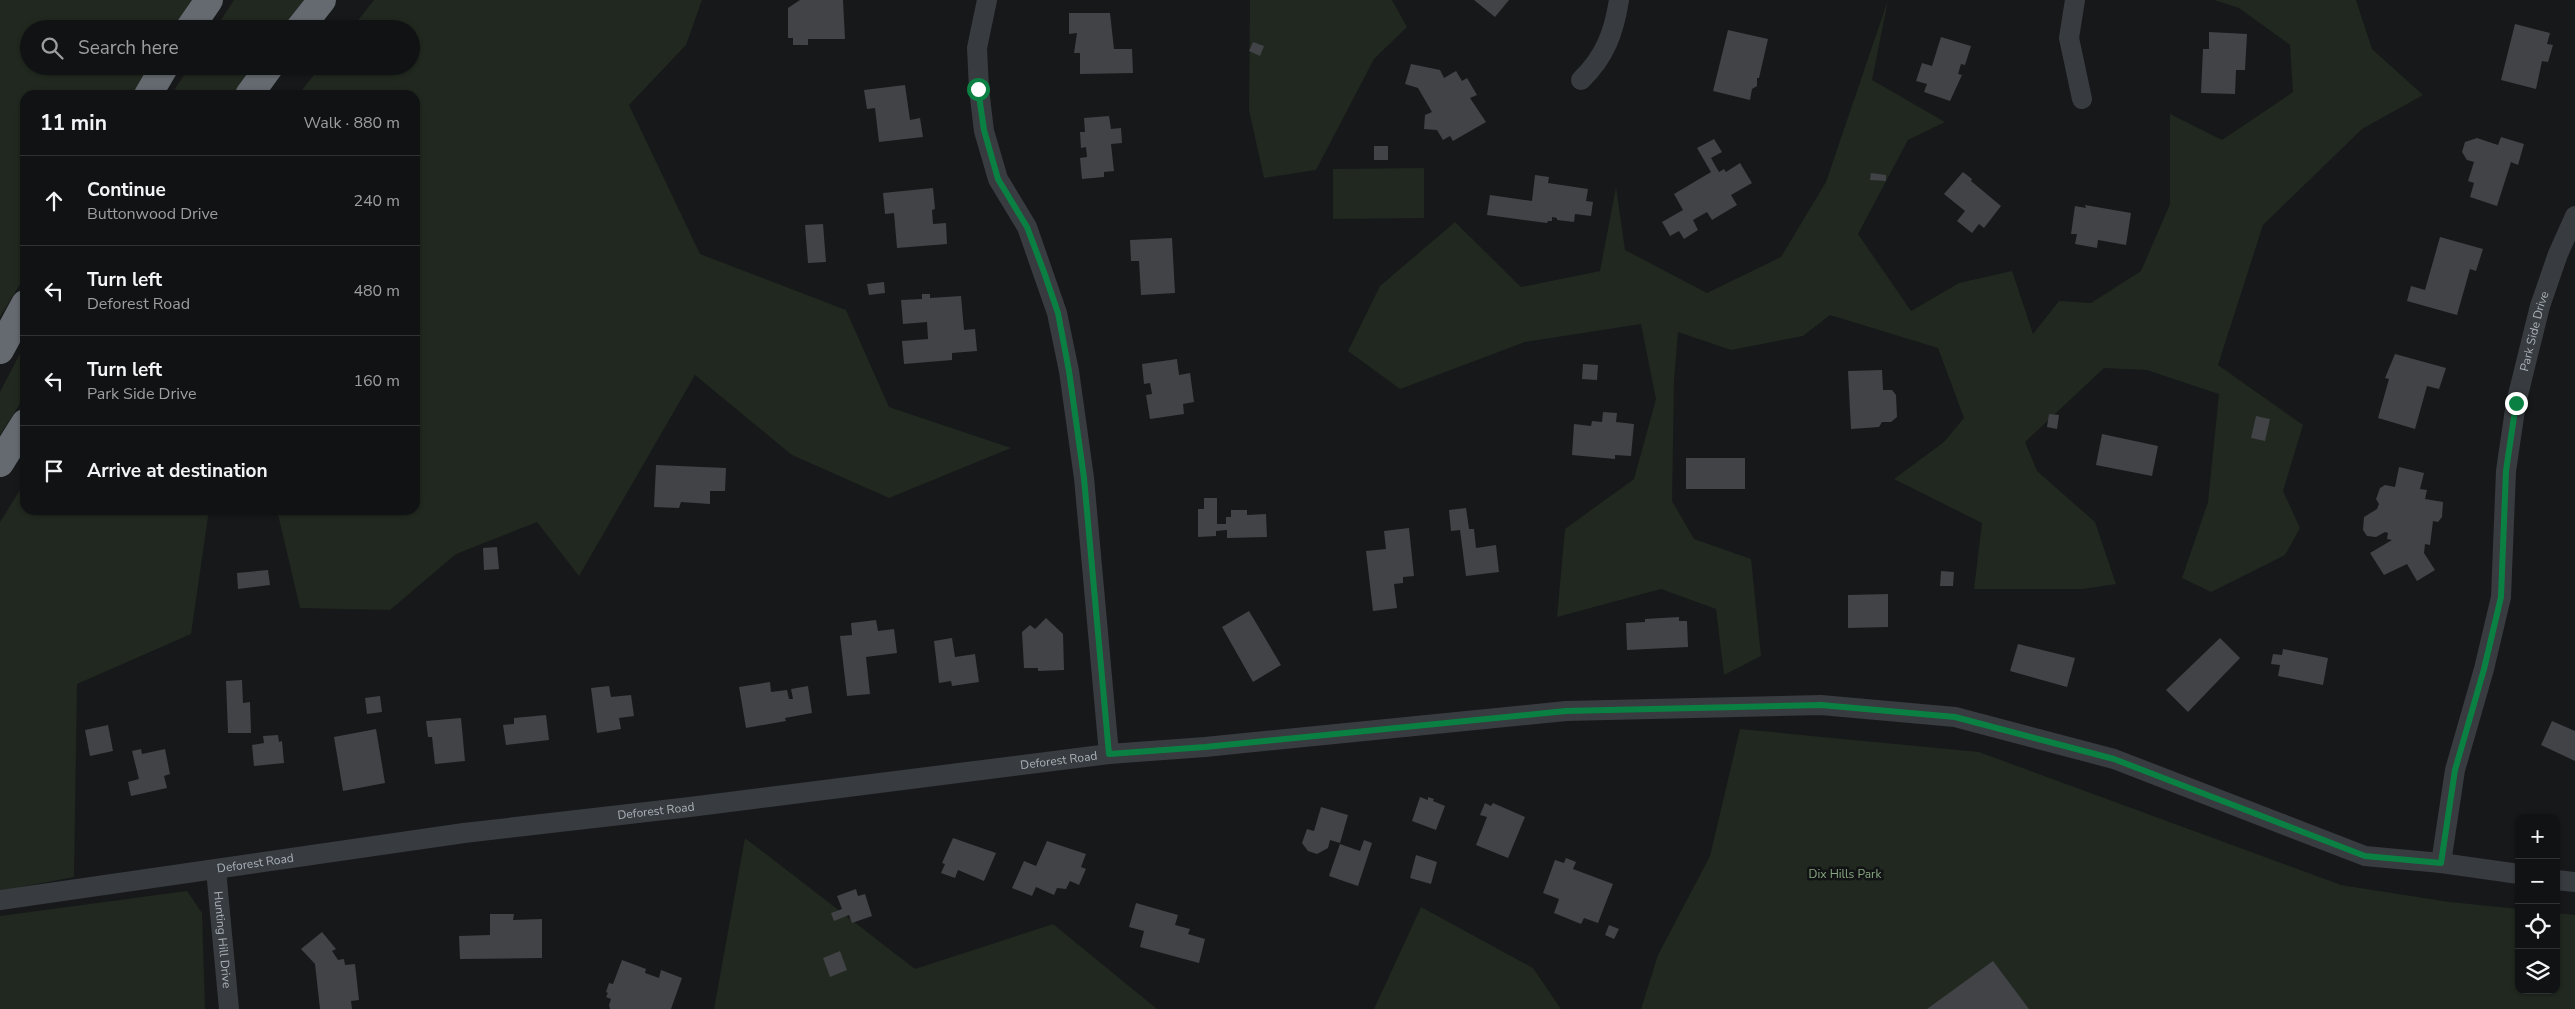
<!DOCTYPE html>
<html lang="en">
<head>
<meta charset="utf-8">
<style>
	body { margin:0; font-family:"Nunito Sans",sans-serif; background:#1a1b1d; color:#f1f3f6 }
	.controls { position:absolute; right:15px; bottom:15px; display:grid; overflow:hidden; border-radius:10px; box-shadow:0 1px 4px #0004 }
	.controls button { width:45px; height:45px; display:grid; place-items:center; padding:0; border:0; border-bottom:1px solid #303234; background:#111214; color:#f1f3f6; font:25px sans-serif }
	.stop { position:absolute; width:15px; height:15px; margin:-11px; border:4px solid #0b8043; border-radius:50%; background:#fff }
	.stop.end { background:#0b8043; border-color:#fff; box-shadow:0 1px 5px #0008 }
	.list { margin:0; padding:0; list-style:none }
	h2 { display:flex; justify-content:space-between; align-items:center; height:65px; margin:0; padding:0 20px; font-size:21px }
	h2 small { font-size:16px; font-weight:400; color:#9c9ea0 }
	.list li { display:grid; grid-template-columns:32px 1fr auto; gap:15px; align-items:center; box-sizing:border-box; height:90px; padding:0 20px; border-top:1px solid #303234 }
	.list b { display:block; font-size:19px; white-space:nowrap }
	.list p { margin:0; font-size:16px; white-space:nowrap; color:#9c9ea0 }
	.list em { font-size:16px; font-style:normal; color:#9c9ea0 }
	.icon { flex:none; width:28px; height:28px; fill:none; stroke:currentColor; stroke-width:2; stroke-linecap:round; stroke-linejoin:round }
	.map { position:relative; flex:none; width:2575px; height:1009px; overflow:hidden }
	.search { position:absolute; background:#111214; box-shadow:0 1px 4px #0004; left:20px; top:20px; width:400px; height:55px; display:flex; align-items:center; gap:12px; box-sizing:border-box; padding:0 18px; border-radius:28px; color:#9c9ea0; font-size:19px }
	.panel { position:absolute; background:#111214; box-shadow:0 1px 4px #0004; left:20px; top:90px; width:400px; height:425px; border-radius:15px }
	.map>svg:first-child { display:block }
	.green { fill:#20281f }
	.building { fill:#414347 }
	.lines { fill:none; stroke-linecap:round; stroke-linejoin:round }
	.minor { stroke:#383b3f; stroke-width:20 }
	.highway { stroke:#646a70; stroke-width:28 }
	.route { stroke:#0b8043; stroke-width:6 }
	.labels { text-anchor:middle; dominant-baseline:central; stroke-width:5; stroke-linejoin:round; paint-order:stroke }
	.street-label { font-size:12px; fill:#a9b2ba; stroke:#121315 }
	.park-label { font-size:12px; fill:#86a67f; stroke:#121315 }
</style>
</head>
<body>
<div class="map">
<svg width="2575" height="1009" viewBox="0 0 2575 1009">
	<rect width="100%" height="100%" fill="#17181a"/>
	<g class="green">
		<path d="M0,0H196L178,29H29V66H155L137,95H25V276L0,317Z"/>
		<path d="M234,0H311L289,29H215Z"/>
		<path d="M374,0H702L686,45L629,105L700,254L846,310L889,407L1011,448L889,498L792,455L695,375L579,576L537,522L456,554L390,610L300,608L277,510H415V95H298L321,66H411V29H351Z"/>
		<path d="M1250,0H1392L1407,27L1374,59L1316,170L1264,178L1249,110Z"/>
		<path d="M1888,0L1872,80L1945,122L1908,140L1858,234L1911,311L1959,283L2012,271L2033,334L2059,301L2091,303L2141,271L2170,204V114L2222,140L2293,92L2290,45L2239,8L2214,0H2356L2372,49L2423,95L2362,129L2263,225L2218,365L2303,425L2283,491L2300,528L2285,555L2211,592L2182,578L2208,502L2219,394L2147,370L2104,368L2025,442L2037,471L2095,522L2116,584L2083,589H1974L1982,523L1894,479L1944,442L1964,418L1938,348L1830,315L1803,336L1731,350L1678,332L1674,381L1672,501L1694,539L1751,559L1761,656L1724,675L1716,609L1661,589L1557,617L1565,529L1634,479L1656,399L1641,324L1525,342L1400,389L1348,351L1380,286L1455,222L1521,287L1600,271L1616,187L1625,250L1707,293L1781,257L1826,182Z"/>
		<path d="M190,66H261L239,95H171Z"/>
		<path d="M1424,168V218L1333,219V169Z"/>
		<path d="M25,344V396L0,435V392Z"/>
		<path d="M25,482V510H209L191,634L77,684L74,877L0,891V522Z"/>
		<path d="M1740,729L1979,752L2341,885L2449,902L2519,909V990H2556V913L2575,915V1009H1641L1658,955L1710,856Z"/>
		<path d="M745,838L915,969L1053,924L1157,1009H714Z"/>
		<path d="M187,891L202,913L205,1009H0V916Z"/>
		<path d="M1421,907L1533,968L1561,1009H1374Z"/>
	</g>
	<g class="building">
		<path d="M800,0H843L845,39H808V45H793V38H788V8Z"/>
		<path d="M1474,0H1509L1495,17Z"/>
		<path d="M1069,13H1110L1114,49H1132L1133,73L1080,74V53H1074L1077,33L1069,34Z"/>
		<path d="M2515,24L2550,33L2547,44L2553,45L2548,62L2542,61L2536,89L2501,80Z"/>
		<path d="M1728,30L1768,39L1759,78H1757V86L1752,89L1750,100L1713,91Z"/>
		<path d="M2209,32L2247,34L2245,70H2236L2235,94L2201,93L2203,49H2209Z"/>
		<path d="M1941,37L1971,46L1965,65L1961,64L1958,74L1962,75L1950,101L1924,92L1927,84L1916,81L1922,63L1932,66Z"/>
		<path d="M1253,42L1264,46L1260,56L1249,51Z"/>
		<path d="M1411,64L1440,70L1444,78L1456,71L1462,81L1467,78L1477,95L1470,98L1486,122L1453,141L1450,136L1443,140L1437,130L1424,129L1425,115L1432,112L1418,88L1405,84Z"/>
		<path d="M905,85L910,120L920,118L923,137L879,142L875,108L867,109L864,90Z"/>
		<path d="M1109,116L1111,129L1121,128L1122,143L1111,144L1114,171L1104,172V177L1082,179L1080,158L1087,157L1086,147L1081,148L1080,132H1085L1084,118Z"/>
		<path d="M2501,137L2524,144L2518,165L2511,162L2497,206L2470,197L2474,183L2468,181L2474,162L2467,160L2462,152L2465,142L2477,138L2498,145Z"/>
		<path d="M1714,139L1722,152L1711,158L1719,172L1724,169L1726,172L1740,163L1752,183L1731,195L1737,205L1712,220L1707,212L1693,220L1698,230L1684,239L1679,231L1670,236L1662,222L1683,210L1674,194L1711,172L1697,148Z"/>
		<rect x="1374" y="146" width="14" height="14"/>
		<path d="M1963,172L1972,179L1971,181L2001,206L1984,228L1979,224L1972,233L1957,221L1965,211L1944,194Z"/>
		<path d="M1871,173L1886,175V181L1870,180Z"/>
		<path d="M1535,175L1549,177L1548,183L1588,189L1586,201L1593,202L1591,216L1575,214L1574,222L1557,220V218L1552,217V221H1548L1547,223L1487,215L1490,195L1532,201Z"/>
		<path d="M933,188L935,209L932,210L933,224L946,223L947,244L897,248L894,213L885,214L883,193Z"/>
		<path d="M2085,205L2131,213L2126,245L2098,240L2097,248L2075,244L2077,234H2071L2075,206L2086,208Z"/>
		<path d="M823,224L826,262L808,263L805,225Z"/>
		<path d="M2440,237L2483,249L2476,271L2470,269L2457,315L2407,301L2411,286L2425,290Z"/>
		<path d="M1172,238L1175,293L1141,295L1139,261H1131L1130,240Z"/>
		<path d="M884,282L885,293L869,295L867,284Z"/>
		<path d="M922,294H930V298L961,296L964,330L975,329L977,351L952,353V360L904,364L902,341L928,339L927,322L903,324L901,300L922,299Z"/>
		<path d="M2395,354L2446,368L2439,389L2427,386L2415,429L2378,418L2389,379L2385,378Z"/>
		<path d="M1177,359L1179,375L1190,373L1194,402L1183,404L1184,414L1150,419L1146,395L1152,394L1150,383L1144,384L1142,364Z"/>
		<path d="M1583,364L1598,365L1597,380L1582,379Z"/>
		<path d="M1882,370L1883,390H1892L1896,395L1897,417L1891,422H1882L1879,427L1851,429L1848,371Z"/>
		<path d="M1603,412L1617,413L1616,422L1634,424L1631,456L1615,455V459L1572,455L1574,424L1591,426L1592,421L1602,422Z"/>
		<path d="M2049,414L2059,415L2057,429L2047,427Z"/>
		<path d="M2256,416L2270,419L2265,441L2251,438Z"/>
		<path d="M2102,434L2158,446L2152,476L2096,465Z"/>
		<rect x="1686" y="458" width="59" height="31"/>
		<path d="M656,465L726,468L725,491H710V504L681,502L679,508L654,507Z"/>
		<path d="M2399,467L2424,473L2420,489L2427,490L2425,499L2443,502L2442,517L2438,522L2433,521L2430,545L2425,544L2424,553L2435,570L2417,581L2407,564L2384,575L2370,553L2392,540L2387,539L2388,533L2385,532L2376,537L2367,536L2363,530L2364,517L2377,509L2379,504L2376,499L2380,488L2385,485L2395,487Z"/>
		<path d="M1204,498H1217V524H1226V517H1231V510H1247V515L1266,514L1267,537L1227,538V530L1216,531V536L1198,537V509H1204Z"/>
		<path d="M1466,508L1469,529H1474L1476,548L1496,545L1499,572L1466,576L1460,530L1451,531L1449,510Z"/>
		<path d="M1409,528L1414,576L1403,577V583L1394,584L1397,608L1373,611L1366,551L1386,549L1384,531Z"/>
		<path d="M497,547L499,569L484,570L483,548Z"/>
		<path d="M268,570L270,585L238,589L237,573Z"/>
		<path d="M1941,571L1954,572L1953,586H1940Z"/>
		<path d="M1888,594V627L1848,628V595Z"/>
		<path d="M1249,611L1281,665L1253,682L1222,627Z"/>
		<path d="M1679,617V621H1687L1688,647L1627,650L1626,623L1645,622V619Z"/>
		<path d="M1046,618L1063,634L1064,670L1038,671V668H1024L1022,632L1030,625L1035,629Z"/>
		<path d="M876,620L878,631L894,629L897,653L866,657L870,694L847,696L840,636L852,635L851,623Z"/>
		<path d="M952,638L955,657L975,654L979,682L952,686L951,681L939,683L934,641Z"/>
		<path d="M2220,638L2240,658L2188,712L2166,690Z"/>
		<path d="M2018,644L2075,658L2067,687L2010,671Z"/>
		<path d="M2283,649L2328,658L2323,685L2278,676L2280,665L2271,664L2273,654L2282,655Z"/>
		<path d="M242,680L243,703L250,702L251,733H228L226,681Z"/>
		<path d="M770,682L771,692L787,690L789,699H793L791,689L808,686L812,713L785,718L786,721L746,728L739,687Z"/>
		<path d="M609,686L611,697L631,695L634,716L619,718L621,729L597,733L591,688Z"/>
		<path d="M380,696L382,712L367,714L365,698Z"/>
		<path d="M546,715L549,740L506,745L503,725L514,724V718Z"/>
		<path d="M461,718L465,761L435,764L432,737H428L426,721Z"/>
		<path d="M2552,721L2575,731V761L2541,745Z"/>
		<path d="M108,725L113,751L90,756L85,730Z"/>
		<path d="M376,729L385,783L343,791L334,737Z"/>
		<path d="M278,735L279,742L282,741L284,763L254,766L252,745L264,743L263,736Z"/>
		<path d="M141,749L142,754L165,749L170,774L164,776L167,788L131,796L128,782L139,779L132,751Z"/>
		<path d="M1420,797L1428,800V797L1434,799L1433,801L1445,806L1436,830L1412,821Z"/>
		<path d="M1485,803L1491,806L1493,803L1525,817L1508,858L1476,845L1487,817L1480,815Z"/>
		<path d="M1321,807L1348,815L1340,843L1330,840L1328,848L1317,854L1308,851L1302,843L1307,829L1314,831Z"/>
		<path d="M953,838L996,853L984,881L958,870L955,878L941,873L945,864L942,863Z"/>
		<path d="M1364,840L1372,843L1358,886L1329,876L1340,844L1360,851Z"/>
		<path d="M1047,841L1086,854L1081,867L1086,869L1079,885L1070,881L1066,889L1057,888L1054,895L1036,887L1032,896L1012,888L1024,861L1036,866Z"/>
		<path d="M1416,855L1437,862L1431,884L1410,878Z"/>
		<path d="M1566,858L1576,862L1573,869L1613,884L1598,923L1584,918L1581,924L1554,913L1559,899L1543,893L1555,860L1564,863Z"/>
		<path d="M856,889L858,896L865,894L872,916L852,923L849,915L834,921L831,913L842,909L837,896Z"/>
		<path d="M1136,903L1178,915L1175,925L1190,929L1188,934L1205,939L1199,963L1140,947L1144,931L1129,927Z"/>
		<path d="M490,914H514L513,920L542,919V958L460,959L459,936L490,935Z"/>
		<path d="M1609,925L1619,929L1614,939L1605,935Z"/>
		<path d="M322,932L336,949L332,951L338,960L344,959L345,965L355,964L359,1000L351,1001L352,1009H320L315,964L301,949Z"/>
		<path d="M840,951L847,970L830,977L823,958Z"/>
		<path d="M622,960L646,969L645,973L659,978L661,970L682,978L671,1009H610L609,1005L611,999L606,997L608,993L606,992L609,983L613,984Z"/>
		<path d="M1993,961L2029,1009H1927Z"/>
	</g>
	<g class="lines">
		<g class="minor">
			<path d="M987,0L977,48L979,89L984,131L998,179L1027,227L1057,313L1069,371L1084,478L1109,754"/>
			<path d="M2075,0L2069,38L2082,99"/>
			<path d="M1581,80C1605,57 1614,32 1619,0"/>
			<path id="s1" d="M2441,863L2455,770L2484,669L2501,597L2506,471L2516,403L2540,306L2558,254L2575,216"/>
			<path id="s2" d="M216,870L229,1009"/>
			<path d="M2556,880L2575,882"/>
			<path id="s3" d="M0,900L464,833L690,807L1109,754L1205,747L1566,711L1821,705L1955,717L2114,759L2365,856L2441,863L2519,874"/>
		</g>
		<g class="highway">
			<path d="M189,29L209,0"/>
			<path d="M299,29L322,0"/>
			<path d="M148,95L165,66"/>
			<path d="M249,95L270,66"/>
			<path d="M0,350L25,304"/>
			<path d="M0,463L25,423"/>
		</g>
	</g>
	<g class="lines">
		<path class="route" d="M978,89L984,130L998,179L1027,227L1044,272L1058,313L1069,371L1084,478L1109,754L1205,747L1566,711L1821,705L1955,717L2114,759L2365,856L2441,863L2455,770L2484,669L2501,597L2506,471L2516,403"/>
	</g>
	<g class="labels">
		<g class="street-label">
			<text stroke="none"><textPath href="#s1" startOffset="542">Park Side Drive</textPath></text>
			<text stroke="none"><textPath href="#s3" startOffset="1068">Deforest Road</textPath></text>
			<text stroke="none"><textPath href="#s3" startOffset="662">Deforest Road</textPath></text>
			<text stroke="none"><textPath href="#s3" startOffset="258">Deforest Road</textPath></text>
			<text stroke="none"><textPath href="#s2" startOffset="70">Hunting Hill Drive</textPath></text>
		</g>
		<g class="park-label">
			<text x="1845" y="874">Dix Hills Park</text>
		</g>
	</g>
</svg>
<div class="controls">
<button>+</button>
<button>−</button>
<button><svg class="icon" aria-label="locate" viewBox="0 0 24 24"><circle cx="12" cy="12" r="6"/><path d="M12 2v4M12 18v4M2 12h4M18 12h4"/></svg></button>
<button><svg class="icon" aria-label="layers" viewBox="0 0 24 24"><path d="M12 4l9 5-9 5-9-5zM3 14l9 5 9-5"/></svg></button>
</div>
<div class="stop" style="left:978px;top:89px"></div>
<div class="stop end" style="left:2516px;top:403px"></div>
<div class="search"><svg class="icon" aria-label="search" viewBox="0 0 24 24"><circle cx="10" cy="10" r="6"/><path d="M15 15l6 6"/></svg>Search here</div>
<section class="panel">
<h2>11 min<small>Walk · 880 m</small></h2>
<ul class="list">
<li><svg class="icon" aria-label="ahead" viewBox="0 0 24 24"><path d="M12 20V5M6 11l6-6 6 6"/></svg><div><b>Continue</b><p>Buttonwood Drive</p></div><em>240 m</em></li>
<li><svg class="icon" aria-label="left" viewBox="0 0 24 24"><path d="M17 20v-9H6M10 6l-5 5 5 5"/></svg><div><b>Turn left</b><p>Deforest Road</p></div><em>480 m</em></li>
<li><svg class="icon" aria-label="left" viewBox="0 0 24 24"><path d="M17 20v-9H6M10 6l-5 5 5 5"/></svg><div><b>Turn left</b><p>Park Side Drive</p></div><em>160 m</em></li>
<li><svg class="icon" aria-label="arrive" viewBox="0 0 24 24"><path d="M6 21V4h12l-3 4 3 4H6"/></svg><div><b>Arrive at destination</b></div></li>
</ul>
</section>
</div>
</body>
</html>
